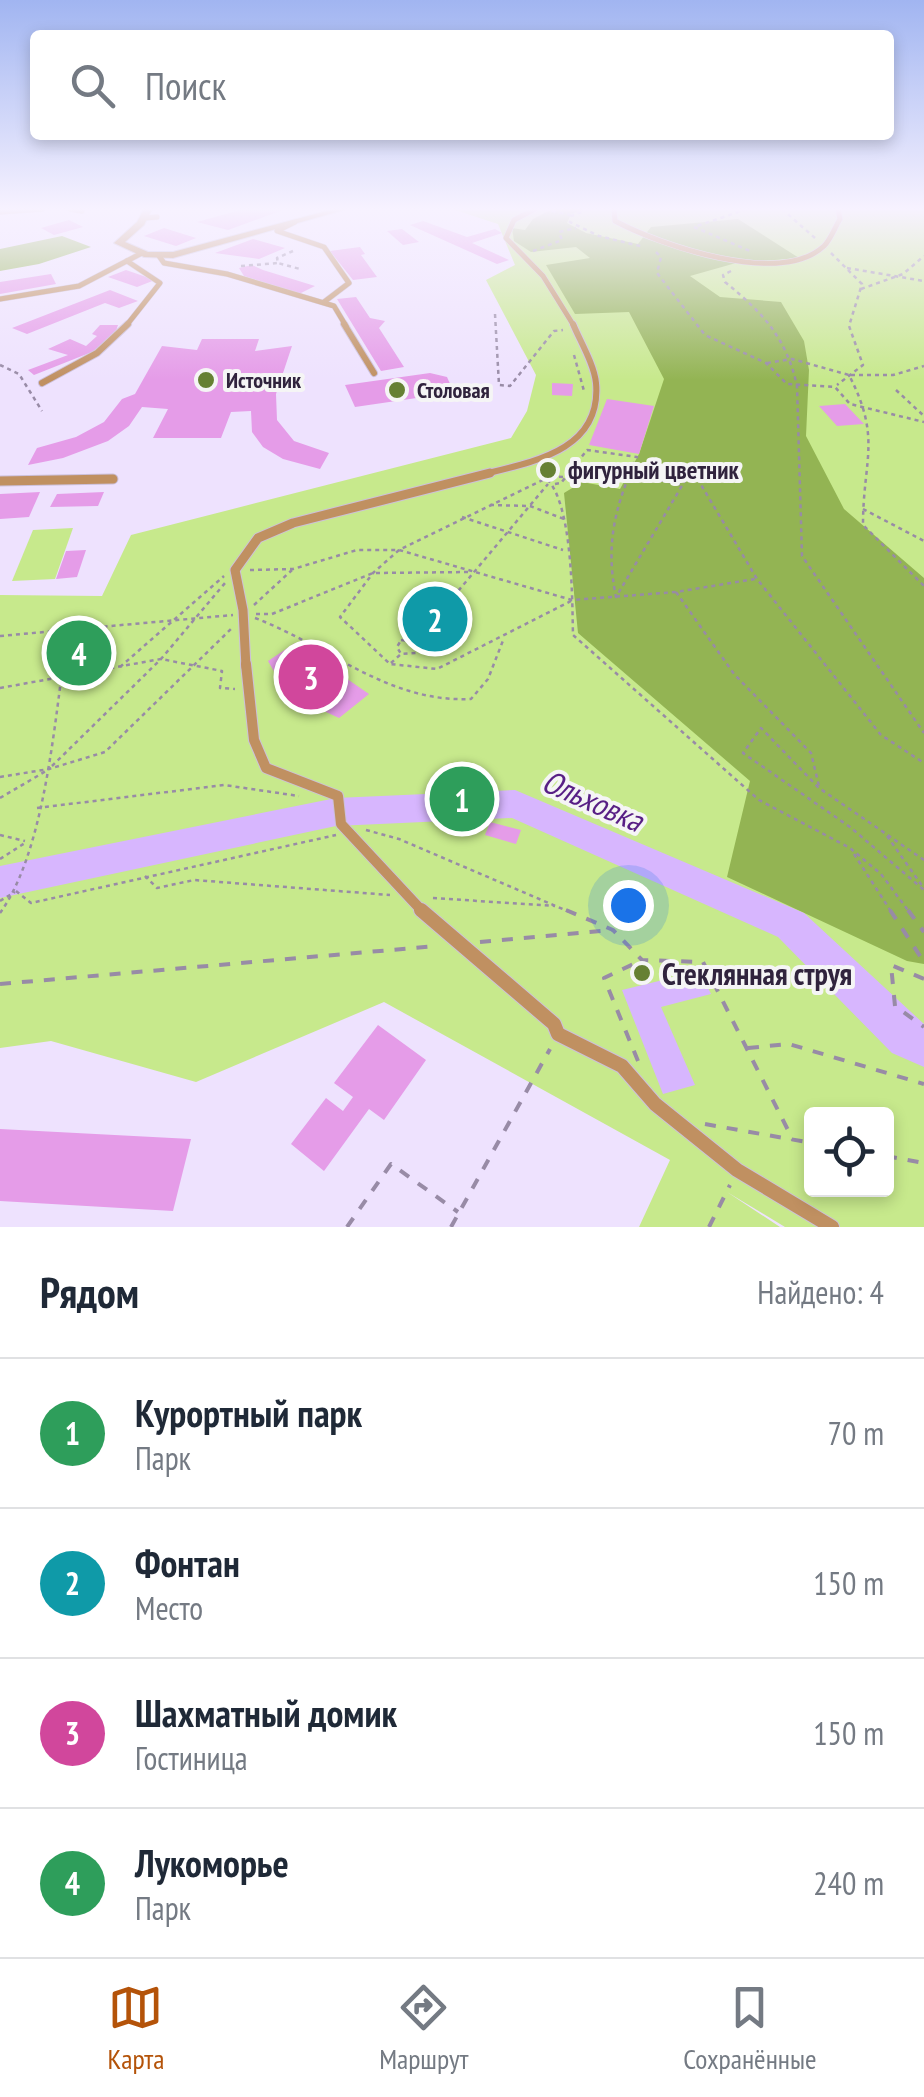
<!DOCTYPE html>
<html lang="ru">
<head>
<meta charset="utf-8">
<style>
	body { margin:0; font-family:"PT Sans Narrow",sans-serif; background:#f6f6f7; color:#1f2937 }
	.controls { position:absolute; right:30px; bottom:30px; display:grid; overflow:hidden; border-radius:10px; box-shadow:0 5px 15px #0003 }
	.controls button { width:90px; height:90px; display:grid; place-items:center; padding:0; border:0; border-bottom:2px solid #e0e1e3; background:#fff; color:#1f2937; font:50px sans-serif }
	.you { position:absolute; left:628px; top:905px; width:35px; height:35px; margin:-25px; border:8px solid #fff; border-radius:50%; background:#1a73e8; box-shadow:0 0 0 15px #1a73e833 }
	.badge { display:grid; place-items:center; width:65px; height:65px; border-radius:50%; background:#b45309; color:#fff; font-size:32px; font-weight:700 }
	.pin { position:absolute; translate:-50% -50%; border:5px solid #fff; box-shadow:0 2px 10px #0006 }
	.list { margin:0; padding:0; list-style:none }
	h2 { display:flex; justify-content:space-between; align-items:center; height:130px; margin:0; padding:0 40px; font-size:42px }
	h2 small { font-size:32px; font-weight:400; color:#747a83 }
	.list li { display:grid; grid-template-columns:65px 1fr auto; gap:30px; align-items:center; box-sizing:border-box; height:150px; padding:0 40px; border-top:2px solid #e0e1e3 }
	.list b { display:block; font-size:38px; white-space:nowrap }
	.list p { margin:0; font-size:32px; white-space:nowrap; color:#747a83 }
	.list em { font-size:32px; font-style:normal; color:#747a83 }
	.icon { flex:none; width:55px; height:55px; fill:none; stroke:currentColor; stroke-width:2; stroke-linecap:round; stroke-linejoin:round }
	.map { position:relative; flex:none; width:924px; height:1227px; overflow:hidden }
	.search { position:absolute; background:#fff; box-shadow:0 5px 15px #0003; left:30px; right:30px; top:30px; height:110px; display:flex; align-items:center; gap:25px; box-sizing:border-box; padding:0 35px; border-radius:10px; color:#747a83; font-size:38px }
	.sheet { height:730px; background:#fff }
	nav { display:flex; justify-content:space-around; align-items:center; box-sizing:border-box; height:140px; border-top:2px solid #e0e1e3; background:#fff; font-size:28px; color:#747a83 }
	nav a { display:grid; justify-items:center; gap:5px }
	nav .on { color:#b45309 }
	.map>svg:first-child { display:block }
	.green { fill:#c7e98c; fill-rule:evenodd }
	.forest { fill:#93b453 }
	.water { fill:#d7b6fe }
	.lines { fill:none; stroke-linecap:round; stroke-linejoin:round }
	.river { fill:#d7b6fe; fill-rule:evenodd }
	.building { fill:#e59ce8 }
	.lane-far4-casing { stroke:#ccc0db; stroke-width:6 }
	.lane-far3-casing { stroke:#ccc0db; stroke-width:8 }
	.lane-far2-casing { stroke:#ccc0db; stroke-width:11 }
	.lane-far1-casing { stroke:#ccc0db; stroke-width:12 }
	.lane-casing { stroke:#ccc0db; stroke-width:16 }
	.street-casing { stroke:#ccc0db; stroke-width:2 }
	.path-far1 { stroke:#988ba6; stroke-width:2.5; stroke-dasharray:4 4; stroke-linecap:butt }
	.path { stroke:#988ba6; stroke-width:4; stroke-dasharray:11 11; stroke-linecap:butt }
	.lane-far4 { stroke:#c09061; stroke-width:5 }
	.lane-far3 { stroke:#c09061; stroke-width:6 }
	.lane-far2 { stroke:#c09061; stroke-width:9 }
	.lane-far1 { stroke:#c09061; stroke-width:10 }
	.lane { stroke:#c09061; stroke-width:14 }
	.street { fill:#c09061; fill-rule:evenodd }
	.poi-dot { fill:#668033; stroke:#f5f5f5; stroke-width:4 }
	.labels { text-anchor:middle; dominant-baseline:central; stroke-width:8; stroke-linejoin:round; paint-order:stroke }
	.far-poi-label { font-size:22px; font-weight:bold; fill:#30233d; stroke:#f5f5f5; text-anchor:start }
	.poi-label { font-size:25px; font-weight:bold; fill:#30233d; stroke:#f5f5f5; text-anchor:start }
	.near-poi-label { font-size:30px; font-weight:bold; fill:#30233d; stroke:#f5f5f5; text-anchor:start }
	.near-water-label { font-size:32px; font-style:italic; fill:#581f85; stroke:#f5f5f5 }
</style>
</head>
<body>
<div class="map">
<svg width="924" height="1227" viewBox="0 0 924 1227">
	<rect width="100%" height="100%" fill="#eee2fe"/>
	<g class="green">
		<path d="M452,209H924V1227H785L727,1192L780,1227H639L670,1160L384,1002L196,1082L51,1041L0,1048V595L102,596L131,535L511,438L527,411L536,375L486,280L515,265L498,224ZM812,1114H886V1190H812Z"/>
		<path d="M73,528L55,579L12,581L33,530Z"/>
	</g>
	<g class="forest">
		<path d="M552,209H585L571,214L567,223L586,233L638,244L651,227L738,219L799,258L736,263L690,276L720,297L781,302L804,341L809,370L806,436L844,509L924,578V964L907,961L727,877L750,781L578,633L564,493L582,482L620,489L639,454L664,379L629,312L575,314L546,265L590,258L576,247L531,252L514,241L512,228L525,230L533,219Z"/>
		<path d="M62,236L91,247L39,264L0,271V249Z"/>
	</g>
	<path class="water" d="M700,971L711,994L661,1007L695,1085L663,1094L622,990Z"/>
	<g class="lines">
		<path class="river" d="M515,790L804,913L924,1024V1067L892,1053L778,937L512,818L336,826L0,898V866L336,798Z"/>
	</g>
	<g class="building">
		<path d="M244,209H286L228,230L197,222Z"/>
		<path d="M69,220L83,227L54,235L41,228Z"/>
		<path d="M423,221L467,237L495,229L502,233L472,243L509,260L497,264L410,225Z"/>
		<path d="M164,228L196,238L176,246L144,236Z"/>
		<path d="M402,229L419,242L403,245L387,231Z"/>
		<path d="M253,239L285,248L259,259L215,253Z"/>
		<path d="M360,247L365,254L361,255L377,277L353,280L330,251Z"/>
		<path d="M252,265L263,270L315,286L299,294L244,276L239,268Z"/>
		<path d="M126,270L155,280L137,287L108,277Z"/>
		<path d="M51,274L56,284L0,294V282Z"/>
		<path d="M110,290L138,301L119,308L105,303L27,334L12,328Z"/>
		<path d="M356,297L370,318L385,321L379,328L404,367L381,371L337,299Z"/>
		<path d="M100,325H118L114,337L97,350L34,375L28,370L68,355L48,349L70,339L86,346L97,336L92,334Z"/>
		<path d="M202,339H259L255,351L292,346L276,394L277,420L294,441L329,453L320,469L283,459L263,447L252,432L251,411L231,412L221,438H153L168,409L142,407L129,426L108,441L63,458L28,465L37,448L76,437L104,422L122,399L135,394L162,346L197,350Z"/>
		<path d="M430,373L447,377L451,386L444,394L355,407L345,385Z"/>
		<path d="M552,383L573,384L572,396L552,395Z"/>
		<path d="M607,399L654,406L639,454L589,445Z"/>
		<path d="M845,404L864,424L837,426L819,406Z"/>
		<path d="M40,492L29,517L0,519V494Z"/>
		<path d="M104,492L98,506L50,507L57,494Z"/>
		<path d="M86,550L77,577L56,579L66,551Z"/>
		<path d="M295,643L369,694L339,718L287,694L268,661Z"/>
		<path d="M490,822L521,830L516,844L485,835Z"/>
		<path d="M378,1025L426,1060L384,1120L369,1109L324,1171L291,1144L326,1098L343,1111L353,1097L334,1083Z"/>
		<path d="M0,1129L191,1139L173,1211L0,1201Z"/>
	</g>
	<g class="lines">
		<defs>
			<g id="lane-far4">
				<path d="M70,209L82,211"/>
				<path d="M535,209L514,220L506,238L543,276L574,326"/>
				<path d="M614,209L615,221C660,245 780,287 824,246C831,239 835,227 840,219L838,209"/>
				<path d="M0,212L42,209"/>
				<path d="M145,218L157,217"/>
				<path d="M295,222L277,231L324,247L349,283L324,302"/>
				<path d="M159,256L164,263L227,274L334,306L346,326"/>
				<path d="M0,299L79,286L142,253"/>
				<path d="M126,326L160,283L127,261"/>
			</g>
			<g id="lane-far3">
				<path d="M344,324L374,373"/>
				<path d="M42,383L97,353L128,324"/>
				<path d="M480,475C532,462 602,451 596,383C594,364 580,341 573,324"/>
			</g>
			<g id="lane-far2">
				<path d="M0,481L113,479"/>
				<path d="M246,667L243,610L235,570L258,538L293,523L490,473"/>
			</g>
			<path id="lane-far1" d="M246,664L254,740L266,768L338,796L341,824L424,913"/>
			<path id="lane" d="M421,910L554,1024L558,1034L622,1066L655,1104L737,1170L832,1227"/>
			<path id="street" d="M144,209H152L144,225L125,242L148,252H173L334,209H347L173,258L144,257L114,243L137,222Z"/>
		</defs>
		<use href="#lane-far4" class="lane-far4-casing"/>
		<use href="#lane-far3" class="lane-far3-casing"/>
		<use href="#lane-far2" class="lane-far2-casing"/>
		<use href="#lane-far1" class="lane-far1-casing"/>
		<use href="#lane" class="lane-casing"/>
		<use href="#street" class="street-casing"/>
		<g class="path-far1">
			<path d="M544,209L570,215"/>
			<path d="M589,209L571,216L570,222L599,236L644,247"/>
			<path d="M747,209L694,227L750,251"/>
			<path d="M782,209L815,238"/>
			<path d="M293,251L277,258L278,263L300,269"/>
			<path d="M533,251L562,240L559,232L576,228"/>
			<path d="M656,252L661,257L657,273L705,335L766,363L787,384L835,387L850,404L924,422"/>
			<path d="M831,253L862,284L849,326L863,365L837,385"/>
			<path d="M241,266L278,263"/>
			<path d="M847,268L924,281"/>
			<path d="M731,271L723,275L725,282C763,313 786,337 797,386L802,556L924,733"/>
			<path d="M861,289L903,274L924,256"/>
			<path d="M495,314L499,385L510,386L554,331L563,330"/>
			<path d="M574,355L584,391"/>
			<path d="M767,363L792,359L849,375C882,439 863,459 863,525L924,586"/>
			<path d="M0,365L19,374L42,411"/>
			<path d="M851,375H893L924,366"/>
			<path d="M896,390L924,416"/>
			<path d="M629,474L684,485"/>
			<path d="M563,477L544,476C573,499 572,598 573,635L759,800L850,848L881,874L910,913"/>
			<path d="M543,480L399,550L373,573L340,617L390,664L437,669L571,601"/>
			<path d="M555,484L561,483L587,450L637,457C615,506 605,544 616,597L686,479L697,478L757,579L881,735L924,763"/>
			<path d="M490,505L530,506L564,519"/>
			<path d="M863,509L924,541"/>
			<path d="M462,517L563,550"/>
			<path d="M250,570L293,569L357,550H399L572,600L676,592L755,579"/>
			<path d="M676,592L734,674L811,753L819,786"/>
			<path d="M254,605L292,570"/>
			<circle cx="435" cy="618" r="13"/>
			<path d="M443,609L548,484"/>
			<path d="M256,614H272L373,573L470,572"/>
			<path d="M255,618C329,646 388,703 471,699L488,679L504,638"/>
			<path d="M0,636L233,615"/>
			<path d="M401,640L420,642L417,653L401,654L397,647Z"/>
			<path d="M391,663L401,654"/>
			<path d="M120,667L224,576"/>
			<path d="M0,688L161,659L222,671L220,688L235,689"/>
			<path d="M52,766L161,659L225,583"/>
			<path d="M0,777L49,769L105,752L231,629"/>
			<path d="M0,798L46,771"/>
			<path d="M37,808L224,785L299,796"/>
			<path d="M366,830L399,839L572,913"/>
			<path d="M0,835L25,841"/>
			<path d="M887,836L923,887"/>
			<path d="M854,854L892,913"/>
			<path d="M0,859L25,843"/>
			<path d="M924,860L819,788L761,728L743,753L850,827L924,890"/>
			<path d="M145,876L157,888L194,880L390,895"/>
			<path d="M16,891L31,903L336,835"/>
			<path d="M433,898L555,906"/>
			<path d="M0,901L15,892"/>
			<path d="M0,913C40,858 52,748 61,680"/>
		</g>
		<g class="path">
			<path d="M566,910L613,930L642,960L703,962L793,1140"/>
			<path d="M890,910L924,962"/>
			<path d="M908,910L924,932"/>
			<path d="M480,942L612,930"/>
			<path d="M924,979L891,965L895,1006L924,1027"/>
			<path d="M0,984L437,946"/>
			<path d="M748,1048L789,1044L924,1084"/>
			<path d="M638,1061L604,978L642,960"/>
			<path d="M705,1124L812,1143"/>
			<path d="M886,1156L924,1163"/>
			<path d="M347,1227L391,1164L458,1212"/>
			<path d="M451,1227L550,1049"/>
			<path d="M709,1227L730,1185"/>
		</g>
		<use href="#lane-far4" class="lane-far4"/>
		<use href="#lane-far3" class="lane-far3"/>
		<use href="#lane-far2" class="lane-far2"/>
		<use href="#lane-far1" class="lane-far1"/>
		<use href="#lane" class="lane"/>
		<use href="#street" class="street"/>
	</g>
	<linearGradient id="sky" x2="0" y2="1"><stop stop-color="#a1b5f1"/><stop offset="0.55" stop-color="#f7f2ff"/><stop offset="1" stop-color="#f7f2ff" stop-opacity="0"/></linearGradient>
	<rect width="924" height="380" fill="url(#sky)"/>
	<g class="poi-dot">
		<circle cx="206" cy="380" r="10"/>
		<circle cx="397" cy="390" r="10"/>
		<circle cx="548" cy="470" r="10"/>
		<circle cx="642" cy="973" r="10"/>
	</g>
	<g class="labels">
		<g class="far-poi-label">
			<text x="226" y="380">Источник</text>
			<text x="417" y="390">Столовая</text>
		</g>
		<g class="poi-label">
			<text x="568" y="470">фигурный цветник</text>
		</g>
		<g class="near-poi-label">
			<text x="662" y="973">Стеклянная струя</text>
		</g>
		<g class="near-water-label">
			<text transform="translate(593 800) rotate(24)">Ольховка</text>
		</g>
	</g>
</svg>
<div class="controls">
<button><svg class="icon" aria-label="locate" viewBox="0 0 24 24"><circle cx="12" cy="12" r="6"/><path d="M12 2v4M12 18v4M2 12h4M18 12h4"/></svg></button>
</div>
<div class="you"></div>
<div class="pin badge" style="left:462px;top:799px;background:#2e9e5b">1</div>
<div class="pin badge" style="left:435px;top:619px;background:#0f9aa8">2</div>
<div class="pin badge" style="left:311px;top:677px;background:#d1479c">3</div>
<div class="pin badge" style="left:79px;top:653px;background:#2e9e5b">4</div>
<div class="search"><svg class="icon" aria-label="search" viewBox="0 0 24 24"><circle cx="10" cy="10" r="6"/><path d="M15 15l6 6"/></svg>Поиск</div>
</div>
<section class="sheet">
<h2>Рядом<small>Найдено: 4</small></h2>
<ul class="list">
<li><span class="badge" style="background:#2e9e5b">1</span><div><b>Курортный парк</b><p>Парк</p></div><em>70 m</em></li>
<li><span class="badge" style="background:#0f9aa8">2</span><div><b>Фонтан</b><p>Место</p></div><em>150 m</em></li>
<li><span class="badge" style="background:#d1479c">3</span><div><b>Шахматный домик</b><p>Гостиница</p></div><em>150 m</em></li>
<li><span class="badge" style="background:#2e9e5b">4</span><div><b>Лукоморье</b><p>Парк</p></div><em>240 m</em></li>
</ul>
</section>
<nav>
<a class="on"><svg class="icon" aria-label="map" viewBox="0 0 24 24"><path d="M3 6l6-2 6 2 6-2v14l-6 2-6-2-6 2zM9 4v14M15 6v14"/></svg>Карта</a>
<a><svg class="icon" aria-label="directions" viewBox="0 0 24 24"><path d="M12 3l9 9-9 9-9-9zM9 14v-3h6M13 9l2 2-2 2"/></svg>Маршрут</a>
<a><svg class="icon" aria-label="saved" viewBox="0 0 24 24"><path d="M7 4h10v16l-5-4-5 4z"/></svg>Сохранённые</a>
</nav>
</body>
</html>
